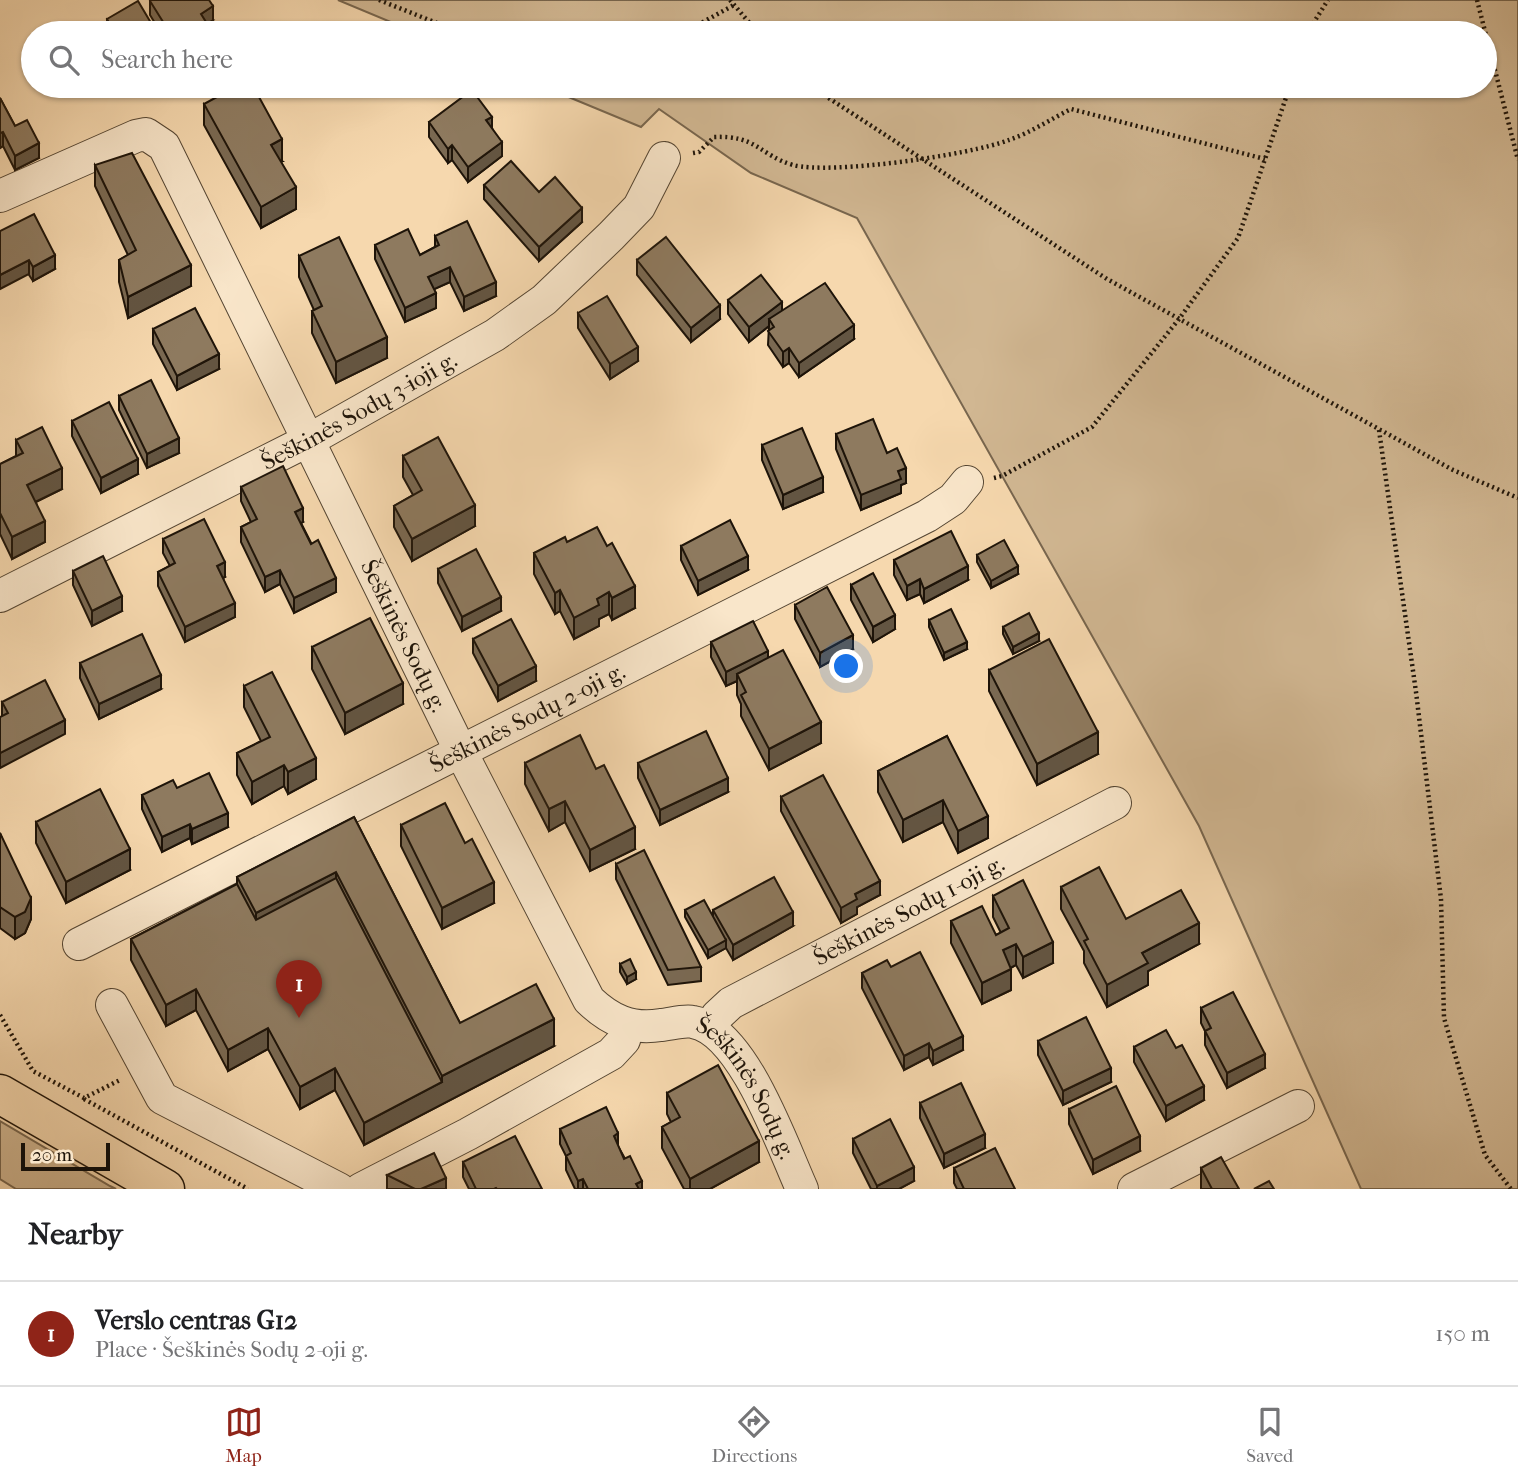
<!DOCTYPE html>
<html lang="en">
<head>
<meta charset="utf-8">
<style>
	body { margin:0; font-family:"IM FELL French Canon",serif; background:#f6f6f6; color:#202124 }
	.scale { position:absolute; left:21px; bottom:18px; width:89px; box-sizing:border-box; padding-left:7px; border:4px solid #1e1409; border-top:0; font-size:19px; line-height:24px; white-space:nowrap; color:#1e1409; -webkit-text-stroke:5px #f9e6ca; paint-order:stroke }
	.you { position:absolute; left:847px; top:667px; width:24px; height:24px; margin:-18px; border:5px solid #fff; border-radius:50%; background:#1a73e8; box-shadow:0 0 0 10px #1a73e833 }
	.badge { display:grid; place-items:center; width:46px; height:46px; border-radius:50%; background:#8f2418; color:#fff; font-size:23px; font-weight:700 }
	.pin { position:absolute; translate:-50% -58px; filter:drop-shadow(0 2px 4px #0008) }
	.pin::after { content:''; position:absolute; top:37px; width:24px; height:21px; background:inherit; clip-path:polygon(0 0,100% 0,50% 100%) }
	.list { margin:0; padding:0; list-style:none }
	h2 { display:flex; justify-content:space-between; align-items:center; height:91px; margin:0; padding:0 28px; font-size:30px }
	h2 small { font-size:23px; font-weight:400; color:#757577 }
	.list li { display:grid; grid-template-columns:46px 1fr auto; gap:21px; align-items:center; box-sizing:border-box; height:105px; padding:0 28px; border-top:2px solid #e0e0e0 }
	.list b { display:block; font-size:26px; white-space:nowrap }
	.list p { margin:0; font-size:23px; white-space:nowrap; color:#757577 }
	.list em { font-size:23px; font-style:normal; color:#757577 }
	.icon { flex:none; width:38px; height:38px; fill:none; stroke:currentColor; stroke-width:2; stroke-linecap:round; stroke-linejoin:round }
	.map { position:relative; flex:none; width:1518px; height:1189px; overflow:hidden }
	.search { position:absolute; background:#fff; box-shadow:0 2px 5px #0004; left:21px; right:21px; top:21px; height:77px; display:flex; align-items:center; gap:18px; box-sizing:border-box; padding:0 24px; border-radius:38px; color:#757577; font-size:26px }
	.sheet { height:196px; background:#fff }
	nav { display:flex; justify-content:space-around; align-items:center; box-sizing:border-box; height:98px; border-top:2px solid #e0e0e0; background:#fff; font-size:19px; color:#757577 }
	nav a { display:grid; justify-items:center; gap:4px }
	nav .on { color:#8f2418 }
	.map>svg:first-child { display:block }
	.green { fill:#d1b792; stroke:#78664e; stroke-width:2 }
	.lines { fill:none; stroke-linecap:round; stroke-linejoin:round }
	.minor-casing { stroke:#544532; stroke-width:34 }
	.trunk-casing { stroke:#1e1409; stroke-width:41 }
	.path { stroke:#1e1409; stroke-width:4.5; stroke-dasharray:2 3.5; stroke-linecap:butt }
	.minor { stroke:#f9e6ca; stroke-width:32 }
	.trunk { stroke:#f6d8ae; stroke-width:38 }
	.wall { fill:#7a6952; stroke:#1e1409; stroke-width:2 }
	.shaded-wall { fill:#635542; stroke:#1e1409; stroke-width:2 }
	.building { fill:#8e7a5f; stroke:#1e1409; stroke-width:2 }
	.labels { text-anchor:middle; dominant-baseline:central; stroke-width:5; stroke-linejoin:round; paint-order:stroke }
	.street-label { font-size:24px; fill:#1e1409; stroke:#f9e6ca }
</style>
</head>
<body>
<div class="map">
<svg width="1518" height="1189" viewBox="0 0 1518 1189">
	<rect width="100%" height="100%" fill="#f6d8ae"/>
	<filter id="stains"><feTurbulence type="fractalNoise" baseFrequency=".00286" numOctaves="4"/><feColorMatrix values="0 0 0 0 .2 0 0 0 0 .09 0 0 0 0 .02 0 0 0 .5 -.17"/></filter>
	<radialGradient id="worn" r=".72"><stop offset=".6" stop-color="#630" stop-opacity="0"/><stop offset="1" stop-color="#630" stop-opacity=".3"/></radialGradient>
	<g class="green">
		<path d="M338,0H1518V1189H1361L1199,826L857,218L751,173L659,109L641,127L542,86H1485V33H417Z"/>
		<path d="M0,1121L110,1186L116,1189H16L0,1179Z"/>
	</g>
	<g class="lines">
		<defs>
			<g id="minor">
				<path id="s1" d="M0,196L136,136L146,134L164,146L461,752L589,1000C610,1020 631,1030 661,1025C671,1024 684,1020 693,1022C743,1031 782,1145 802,1189"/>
				<path id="s2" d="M0,596L309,440L495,335L544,300L611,236L639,207L664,158"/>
				<path id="s3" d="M79,944L927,516L953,499L967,482"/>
				<path d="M112,1005L162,1098L339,1189"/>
				<path id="s4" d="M711,1028L717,1016L731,1003L1115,803"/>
				<path d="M361,1189L468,1134L611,1054L624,1040L628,1025"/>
				<path d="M1134,1189L1298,1106"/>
			</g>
			<path id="trunk" d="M0,1094L165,1189"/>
		</defs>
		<use href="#minor" class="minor-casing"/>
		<use href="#trunk" class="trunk-casing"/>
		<g class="path">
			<path d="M379,0L462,33"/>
			<path d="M730,0L758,33"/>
			<path d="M1477,0L1518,160"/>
			<path d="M683,33L734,5"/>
			<path d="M1307,33L1328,0"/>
			<path d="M810,86L1107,279L1453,470L1518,498"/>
			<path d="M693,153L699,152L714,137C757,135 759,155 793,165C831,175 970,155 1009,140C1030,133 1051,119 1071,109L1265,159"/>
			<path d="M1379,430L1416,692L1441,899L1444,1018L1485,1155L1511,1189"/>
			<path d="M994,478L1002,476L1092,427L1179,319L1238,238L1290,86"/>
			<path d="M0,1015L33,1071L84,1098L120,1080"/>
			<path d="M84,1099L248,1189"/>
		</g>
		<use href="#minor" class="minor"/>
		<use href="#trunk" class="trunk"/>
	</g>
	<g class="wall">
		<path d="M150,1L213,20L207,24L213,33H161L150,15Z"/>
		<path d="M107,19L157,33H107Z"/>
		<path d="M0,98L15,126L39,158L15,170L3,146L0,148Z"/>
		<path d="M204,104L282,161H281L296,209L261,228L204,125Z"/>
		<path d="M429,122L492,128L502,156L468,182L452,160L448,163L429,137Z"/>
		<path d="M95,165L191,286L128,318L119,282V260L128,255L95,186Z"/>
		<path d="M484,185L539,192L582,222L539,261L484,199Z"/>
		<path d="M0,231L55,269L33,281Z"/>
		<path d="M435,236L496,296L464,311L450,282L434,289L436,308L405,322L375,259V245L420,255L435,247Z"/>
		<path d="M299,256L387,358L336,383L312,333V311L314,310L299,277Z"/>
		<path d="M637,260L720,319L691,342L637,275Z"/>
		<path d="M728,300L782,311L854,339L799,377L789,363L783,367L768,345L769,326L749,342L728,314Z"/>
		<path d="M578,313L638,361L610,379L578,328Z"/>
		<path d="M153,329L219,369L177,390L153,344Z"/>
		<path d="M119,396L179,453L147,468L119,410Z"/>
		<path d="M72,421L138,474L101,493L72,436Z"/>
		<path d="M836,434L887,453L906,483L901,485V493L861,510L836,449Z"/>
		<path d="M16,440L62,489L36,502L45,542L12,559L0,534V464L16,456Z"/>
		<path d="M762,445L823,492L783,509L762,460Z"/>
		<path d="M403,456L475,526L412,561L394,527V506L413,495L403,477Z"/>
		<path d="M241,487L303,522L301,523L336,592L294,613L280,584L265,592L241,542V527L251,522L241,501Z"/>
		<path d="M163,539L225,577L223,578L235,617L185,642L158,586V572L170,566L163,553Z"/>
		<path d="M567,542L635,608L612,620L609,614L599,619V626L574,639L560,611L555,614L534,574V553Z"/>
		<path d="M681,546L748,570L698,595L681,560Z"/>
		<path d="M977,555L1018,574L991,588L977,562Z"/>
		<path d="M894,560L968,580L924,603L920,594L907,600L894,575Z"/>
		<path d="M438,569L501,611L462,631L438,583Z"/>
		<path d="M73,571L122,611L92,626L73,585Z"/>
		<path d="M851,585L895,629L873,642L851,600Z"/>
		<path d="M795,605L853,649L820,667L795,619Z"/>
		<path d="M929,620L967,649L944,660L929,627Z"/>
		<path d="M1003,627L1039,641L1013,654L1003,634Z"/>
		<path d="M473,639L536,681L498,701L473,653Z"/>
		<path d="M711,642L768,658L821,743L769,770L741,716V704L737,695V681L726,686L711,657Z"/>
		<path d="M312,647L403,704L345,734L312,669Z"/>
		<path d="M80,663L161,689L99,719L80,678Z"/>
		<path d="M989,670L1098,754L1037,785L989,691Z"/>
		<path d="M244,686L316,779L288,794L284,786L252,804L237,775V753L261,741L244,707Z"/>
		<path d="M2,702L65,734L2,716Z"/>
		<path d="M947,736L988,838L958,853L943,822L903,842L878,792V771Z"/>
		<path d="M525,763L635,849L590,871L565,822L549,831L525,784Z"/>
		<path d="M638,763L728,792L660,825L638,778Z"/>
		<path d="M177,788L228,827L192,844L190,838L162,852L142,809V795Z"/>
		<path d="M781,797L880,895L857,907V914L841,923L781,811Z"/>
		<path d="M354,817L460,1023L554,1046L364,1145L335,1090L300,1109L268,1049L228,1071L196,1010L166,1026L131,960V939L237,884V877Z"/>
		<path d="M36,822L130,870L66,903L36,843Z"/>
		<path d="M401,825L494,903L442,929L401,846Z"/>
		<path d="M0,833L31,919L25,933L15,939L0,928Z"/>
		<path d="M616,864L701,967V981L668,985L616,879Z"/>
		<path d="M1061,887L1126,919L1199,944L1148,971V985L1107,1007L1084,963V951L1061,909Z"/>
		<path d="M993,896L1053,963L1023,978L1016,965L1011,968V990L982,1004L951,943V921L996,935L1001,933L993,917Z"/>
		<path d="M685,910L713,917V910L793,926L733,960L726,948L708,958L685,917Z"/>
		<path d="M620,964L636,979L627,984L620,972Z"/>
		<path d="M891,967L963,1050L933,1065L929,1057L904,1070L862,988V973Z"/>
		<path d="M1201,1008L1265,1068L1227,1088L1205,1045V1031L1201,1023Z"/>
		<path d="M1038,1041L1111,1082L1063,1105L1038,1055Z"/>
		<path d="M1134,1047L1204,1100L1166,1121L1134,1062Z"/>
		<path d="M667,1093L759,1162L710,1189H684L662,1148V1127L671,1122L667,1114Z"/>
		<path d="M920,1103L985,1148L944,1168L920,1118Z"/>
		<path d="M1069,1109L1140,1151L1093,1174L1069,1124Z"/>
		<path d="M560,1129L618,1146L642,1189H575L566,1170V1156L560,1144Z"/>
		<path d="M853,1139L914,1181L899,1189H871L853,1153Z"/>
		<path d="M463,1162L542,1189H469L463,1177Z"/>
		<path d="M954,1168L1015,1189H957L954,1183Z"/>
		<path d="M1201,1168L1239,1189H1201Z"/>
		<path d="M387,1175L446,1189H387Z"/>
	</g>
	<g class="shaded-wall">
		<path d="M213,6V20L201,28V14Z"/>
		<path d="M492,117V131L486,120Z"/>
		<path d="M3,132V146L0,148V133Z"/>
		<path d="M282,139V161L271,166V145Z"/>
		<path d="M502,142V156L468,182V167Z"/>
		<path d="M39,143V158L15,170V156Z"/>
		<path d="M452,145V160L448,163V149Z"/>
		<path d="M296,187V209L261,228V207Z"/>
		<path d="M582,208V222L539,261V247Z"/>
		<path d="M55,255V269L33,281V267Z"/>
		<path d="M29,260V274L0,289V275Z"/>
		<path d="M191,265V286L128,318V297Z"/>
		<path d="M450,267V282L428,292V277Z"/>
		<path d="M496,282V296L464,311V297Z"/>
		<path d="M436,293V308L405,322V308Z"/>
		<path d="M782,302V316L769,319V326L749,342V327Z"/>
		<path d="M720,305V319L691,342V328Z"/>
		<path d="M854,325V339L799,377V363Z"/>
		<path d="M387,337V358L336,383V362Z"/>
		<path d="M638,347V361L610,379V364Z"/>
		<path d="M789,348V363L783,367V352Z"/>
		<path d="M219,354V369L177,390V376Z"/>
		<path d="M179,438V453L147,468V454Z"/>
		<path d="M138,459V474L101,493V478Z"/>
		<path d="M62,468V489L27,506V485Z"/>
		<path d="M906,468V483L901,485V493L861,510V495L898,471Z"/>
		<path d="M823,477V492L783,509V495Z"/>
		<path d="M475,505V526L412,561V539Z"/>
		<path d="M303,508V522L295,526V512Z"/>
		<path d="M45,521V542L12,559V537Z"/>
		<path d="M748,556V570L698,595V581Z"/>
		<path d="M225,562V577L217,580V566Z"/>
		<path d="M968,566V580L924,603V589Z"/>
		<path d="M1018,566V574L991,588V581Z"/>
		<path d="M280,570V584L265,592V577Z"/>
		<path d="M336,578V592L294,613V598Z"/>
		<path d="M920,579V594L907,600V586Z"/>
		<path d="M635,586V608L612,620V598Z"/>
		<path d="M560,590V611L555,614V593Z"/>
		<path d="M609,592V614L599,619V626L574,639V618L597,599Z"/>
		<path d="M122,596V611L92,626V611Z"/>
		<path d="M501,597V611L462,631V617Z"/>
		<path d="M235,603V617L185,642V627Z"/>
		<path d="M895,615V629L873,642V627Z"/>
		<path d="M1039,633V641L1013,654V647Z"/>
		<path d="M853,635V649L820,667V653Z"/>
		<path d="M967,642V649L944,660V653Z"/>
		<path d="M768,651V665L737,674V681L726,686V672Z"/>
		<path d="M536,666V681L498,701V686Z"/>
		<path d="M161,675V689L99,719V704Z"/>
		<path d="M403,683V704L345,734V713Z"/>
		<path d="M65,720V734L0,768V753Z"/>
		<path d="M821,722V743L769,770V749Z"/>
		<path d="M1098,732V754L1037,785V764Z"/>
		<path d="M316,758V779L288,794V772Z"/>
		<path d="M284,765V786L252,804V782Z"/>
		<path d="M728,778V792L660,825V810Z"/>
		<path d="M943,800V822L903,842V820Z"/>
		<path d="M565,801V822L549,831V809Z"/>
		<path d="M228,813V827L192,844V829Z"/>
		<path d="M988,816V838L958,853V831Z"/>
		<path d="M190,824V838L162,852V837Z"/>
		<path d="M635,827V849L590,871V850Z"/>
		<path d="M130,849V870L66,903V882Z"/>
		<path d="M336,872V899L256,941V913Z"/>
		<path d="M880,881V895L857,907V914L841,923V908L855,894Z"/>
		<path d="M494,882V903L442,929V908Z"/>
		<path d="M31,898V919L25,933L15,939V917Z"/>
		<path d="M793,912V926L733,960V945Z"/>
		<path d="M1199,923V944L1148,971V985L1107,1007V985L1142,953Z"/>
		<path d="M726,940V948L708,958V950Z"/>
		<path d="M1053,942V963L1023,978V957Z"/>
		<path d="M1016,944V965L1003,972V950Z"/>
		<path d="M1011,969V990L982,1004V983Z"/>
		<path d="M636,972V979L627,984V977Z"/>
		<path d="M196,989V1010L166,1026V1005Z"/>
		<path d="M554,1019V1046L364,1145V1123L442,1082V1076Z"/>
		<path d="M268,1028V1049L228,1071V1050Z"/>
		<path d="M963,1036V1050L933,1065V1051Z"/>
		<path d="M929,1043V1057L904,1070V1056Z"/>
		<path d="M1265,1054V1068L1227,1088V1073Z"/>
		<path d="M335,1068V1090L300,1109V1087Z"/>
		<path d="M1111,1068V1082L1063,1105V1091Z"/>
		<path d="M1204,1086V1100L1166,1121V1106Z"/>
		<path d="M618,1133V1148L614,1136Z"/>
		<path d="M985,1134V1148L944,1168V1154Z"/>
		<path d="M1140,1136V1151L1093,1174V1160Z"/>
		<path d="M759,1141V1162L710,1189H690V1179Z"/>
		<path d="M914,1167V1181L899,1189H877V1186Z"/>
		<path d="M446,1178V1189H421Z"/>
		<path d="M583,1179V1189H578V1181Z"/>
		<path d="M642,1181V1189H636V1184Z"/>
	</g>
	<g class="building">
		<path d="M151,0H209L213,6L201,14L213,33H170L150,1Z"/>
		<path d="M138,1L157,33H115L107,19Z"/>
		<path d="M237,86H253L282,139L271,145L296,187L261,207L204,104Z"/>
		<path d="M472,90L492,117L486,120L502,142L468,167L452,145L448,149L429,122Z"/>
		<path d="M0,98L15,126L27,120L39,143L15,156L3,132L0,133Z"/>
		<path d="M132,153L191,265L128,297L119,260L136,250L95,165Z"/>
		<path d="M511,161L539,192L555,177L582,208L539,247L484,185Z"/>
		<path d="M34,214L55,255L33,267L29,260L0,275V231Z"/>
		<path d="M467,221L496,282L464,297L450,267L428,277L436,293L405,308L375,245L408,229L420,255L439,245L435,236Z"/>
		<path d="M339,237L387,337L336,362L312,311L322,306L299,256Z"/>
		<path d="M666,237L720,305L691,328L637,260Z"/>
		<path d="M761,275L782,302L749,327L728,300Z"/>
		<path d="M825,283L854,325L799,363L789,348L783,352L768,331L774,327L769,319Z"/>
		<path d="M607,296L638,347L610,364L578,313Z"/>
		<path d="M195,308L219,354L177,376L153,329Z"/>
		<path d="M151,380L179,438L147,454L119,396Z"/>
		<path d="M109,402L138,459L101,478L72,421Z"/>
		<path d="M873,419L887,453L897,448L906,468L898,471L901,479L861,495L836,434Z"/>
		<path d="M42,427L62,468L27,485L45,521L12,537L0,513V464L23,453L16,440Z"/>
		<path d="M802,428L823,477L783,495L762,445Z"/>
		<path d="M438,437L475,505L412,539L394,506L422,490L403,456Z"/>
		<path d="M283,466L303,508L295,512L311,544L318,540L336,578L294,598L280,570L265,577L241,527L257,519L241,487Z"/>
		<path d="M204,519L225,562L217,566L235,603L185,627L158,572L175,563L163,539Z"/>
		<path d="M730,520L748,556L698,581L681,546Z"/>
		<path d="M597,527L607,546L612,543L635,586L612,598L609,592L597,599L599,605L574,618L560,590L555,593L534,553L565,537L567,542Z"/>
		<path d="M951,531L968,566L924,589L920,579L907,586L894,560Z"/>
		<path d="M1004,540L1018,566L991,581L977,555Z"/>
		<path d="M476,549L501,597L462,617L438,569Z"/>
		<path d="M103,556L122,596L92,611L73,571Z"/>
		<path d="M873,573L895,615L873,627L851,585Z"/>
		<path d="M827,587L853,635L820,653L795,605Z"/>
		<path d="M951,609L967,642L944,653L929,620Z"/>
		<path d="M1029,613L1039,633L1013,647L1003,627Z"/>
		<path d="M370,618L403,683L345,713L312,647Z"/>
		<path d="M511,619L536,666L498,686L473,639Z"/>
		<path d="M753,621L768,651L726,672L711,642Z"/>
		<path d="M142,634L161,675L99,704L80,663Z"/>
		<path d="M1049,639L1098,732L1037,764L989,670Z"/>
		<path d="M783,650L821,722L769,749L741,695L746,692L737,674Z"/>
		<path d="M272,672L316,758L288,772L284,765L252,782L237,753L270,737L244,686Z"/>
		<path d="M45,680L65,720L0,753V717L8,713L2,702Z"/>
		<path d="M706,731L728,778L660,810L638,763Z"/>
		<path d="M580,735L596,769L604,765L635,827L590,850L565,801L549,809L525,763Z"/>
		<path d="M947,736L988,816L958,831L943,800L903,820L878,771Z"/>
		<path d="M209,773L228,813L192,829L190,824L162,837L142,795L173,780L177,788Z"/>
		<path d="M823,775L880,881L855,894L857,899L841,908L781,797Z"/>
		<path d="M100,789L130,849L66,882L36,822Z"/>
		<path d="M445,803L465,843L472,839L494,882L442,908L401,825Z"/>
		<path d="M354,817L460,1023L536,984L554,1019L442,1076L336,872L256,913L237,877Z"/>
		<path d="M0,833L31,898L25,912L15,917L0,907Z"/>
		<path d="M644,850L701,967L668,970L616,864Z"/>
		<path d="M1099,867L1126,919L1181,890L1199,923L1142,953L1148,963L1107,985L1084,941L1088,939L1061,887Z"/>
		<path d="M774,877L793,912L733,945L713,910Z"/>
		<path d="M336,878L442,1082L364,1123L335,1068L300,1087L268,1028L228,1050L196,989L166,1005L131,939L237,884L256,920Z"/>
		<path d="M1023,880L1053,942L1023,957L1016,944L1003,950L1011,969L982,983L951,921L982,906L996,935L1009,928L993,896Z"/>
		<path d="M704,900L726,940L708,950L685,910Z"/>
		<path d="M920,952L963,1036L933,1051L929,1043L904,1056L862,973L887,960L891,967Z"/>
		<path d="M630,959L636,972L627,977L620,964Z"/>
		<path d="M1233,992L1265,1054L1227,1073L1205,1031L1211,1028L1201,1008Z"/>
		<path d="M1086,1017L1111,1068L1063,1091L1038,1041Z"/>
		<path d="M1166,1030L1176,1048L1182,1045L1204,1086L1166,1106L1134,1047Z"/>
		<path d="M718,1065L759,1141L690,1179L662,1127L680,1117L667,1093Z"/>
		<path d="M961,1083L985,1134L944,1154L920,1103Z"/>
		<path d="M1116,1086L1140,1136L1093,1160L1069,1109Z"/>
		<path d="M606,1107L618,1133L614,1136L624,1159L630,1156L642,1181L636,1184L639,1189H588L583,1179L578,1181L566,1156L571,1153L560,1129Z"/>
		<path d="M890,1119L914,1167L877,1186L853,1139Z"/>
		<path d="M515,1136L542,1189H497L496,1188L494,1189H476L463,1162Z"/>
		<path d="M995,1148L1015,1189H964L954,1168Z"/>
		<path d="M434,1153L446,1178L421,1189H415L387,1175Z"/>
		<path d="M1221,1157L1239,1189H1212L1201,1168Z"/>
		<path d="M1269,1181L1274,1189H1254Z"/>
	</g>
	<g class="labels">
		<g class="street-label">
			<text stroke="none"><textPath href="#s2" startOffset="404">Šeškinės Sodų 3-ioji g.</textPath></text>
			<text stroke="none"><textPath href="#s1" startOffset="726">Šeškinės Sodų g.</textPath></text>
			<text stroke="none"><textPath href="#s3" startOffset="502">Šeškinės Sodų 2-oji g.</textPath></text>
			<text stroke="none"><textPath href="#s4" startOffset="233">Šeškinės Sodų 1-oji g.</textPath></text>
			<text stroke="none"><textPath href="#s1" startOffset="1334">Šeškinės Sodų g.</textPath></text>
		</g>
	</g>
	<rect width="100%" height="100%" filter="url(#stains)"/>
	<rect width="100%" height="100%" fill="url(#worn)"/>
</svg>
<div class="scale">20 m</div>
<div class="you"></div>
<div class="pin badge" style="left:299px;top:1018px">1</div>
<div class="search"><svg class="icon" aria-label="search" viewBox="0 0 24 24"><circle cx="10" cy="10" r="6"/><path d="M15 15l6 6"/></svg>Search here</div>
</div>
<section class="sheet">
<h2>Nearby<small></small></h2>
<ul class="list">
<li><span class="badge">1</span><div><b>Verslo centras G12</b><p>Place · Šeškinės Sodų 2-oji g.</p></div><em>150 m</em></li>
</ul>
</section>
<nav>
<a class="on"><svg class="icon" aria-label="map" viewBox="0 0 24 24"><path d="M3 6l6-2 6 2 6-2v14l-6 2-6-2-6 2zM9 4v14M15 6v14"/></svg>Map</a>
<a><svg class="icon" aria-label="directions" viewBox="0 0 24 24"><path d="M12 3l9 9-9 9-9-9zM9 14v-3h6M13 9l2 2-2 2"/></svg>Directions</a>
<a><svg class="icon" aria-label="saved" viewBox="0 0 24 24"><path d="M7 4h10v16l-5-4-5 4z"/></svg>Saved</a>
</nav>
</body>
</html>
